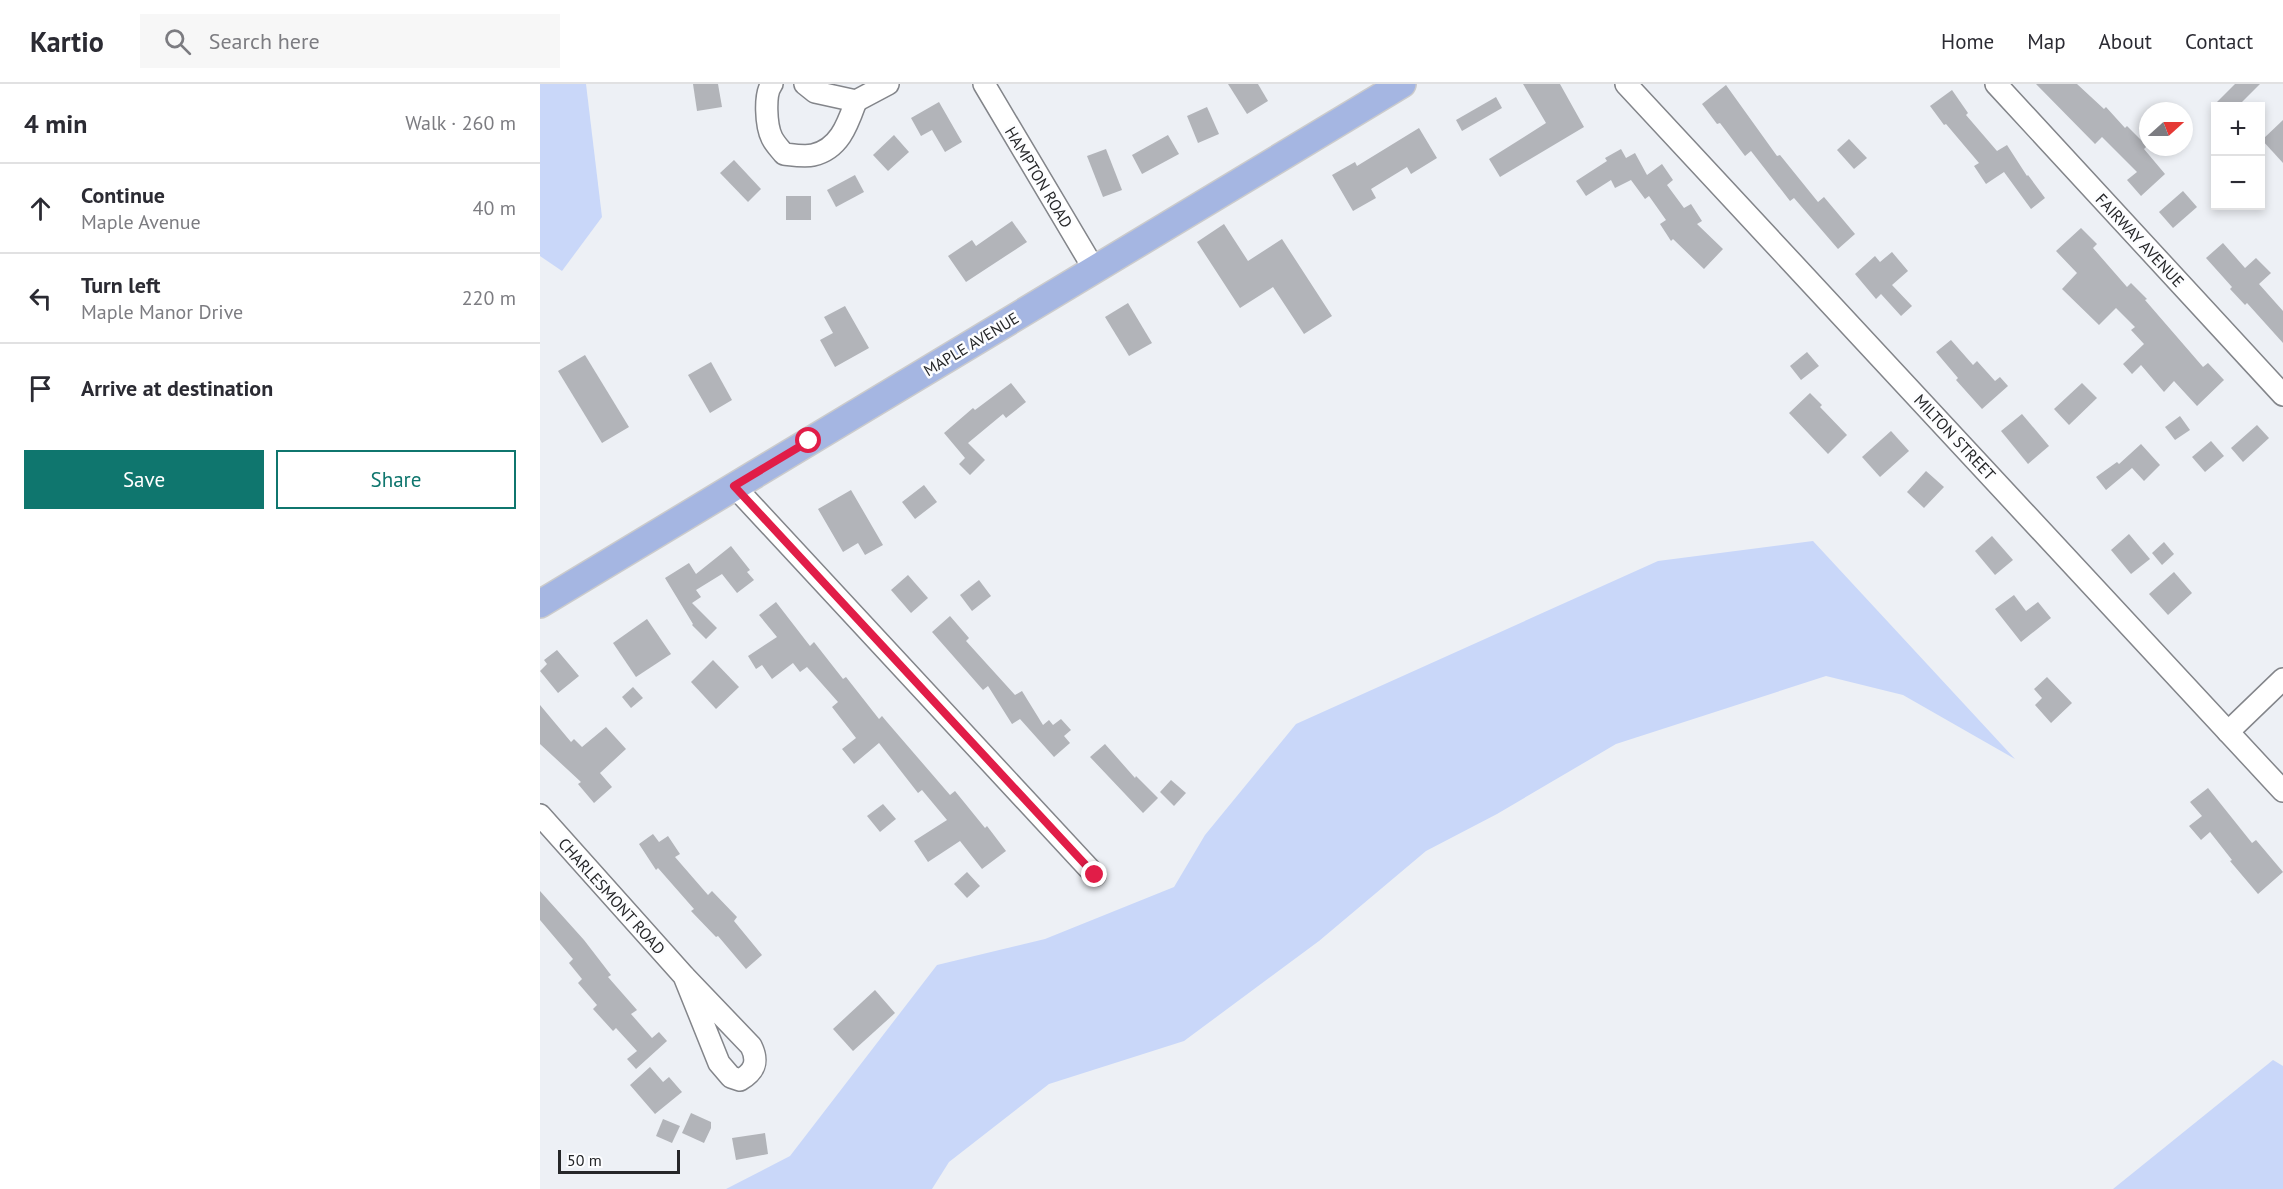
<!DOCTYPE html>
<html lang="en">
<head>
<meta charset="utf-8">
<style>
	body { margin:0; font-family:"PT Sans",sans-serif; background:#f7f7f7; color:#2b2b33 }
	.controls { position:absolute; right:18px; top:18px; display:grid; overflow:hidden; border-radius:0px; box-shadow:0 3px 9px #0003 }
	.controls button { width:54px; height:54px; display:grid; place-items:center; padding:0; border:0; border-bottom:2px solid #e1e1e2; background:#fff; color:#2b2b33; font:30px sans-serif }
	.compass { position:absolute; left:1599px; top:18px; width:54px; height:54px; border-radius:50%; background:#fff; box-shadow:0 3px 9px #0003; rotate:69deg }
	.scale { position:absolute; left:18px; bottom:15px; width:122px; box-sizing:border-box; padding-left:6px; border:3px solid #262729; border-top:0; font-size:16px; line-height:21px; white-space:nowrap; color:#262729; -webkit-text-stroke:4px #fcfdff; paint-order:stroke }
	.stop { position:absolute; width:18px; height:18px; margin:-14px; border:4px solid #e11d48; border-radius:50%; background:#fff }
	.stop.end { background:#e11d48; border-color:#fff; box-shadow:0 2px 6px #0008 }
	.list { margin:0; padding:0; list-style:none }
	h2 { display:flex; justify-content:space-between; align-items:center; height:78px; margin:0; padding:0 24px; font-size:26px }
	h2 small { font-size:20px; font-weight:400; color:#7c7c81 }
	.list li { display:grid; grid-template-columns:39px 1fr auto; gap:18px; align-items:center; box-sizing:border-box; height:90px; padding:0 24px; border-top:2px solid #e1e1e2 }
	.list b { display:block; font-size:22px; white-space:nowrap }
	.list p { margin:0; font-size:20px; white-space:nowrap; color:#7c7c81 }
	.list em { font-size:20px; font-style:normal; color:#7c7c81 }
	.actions { display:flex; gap:12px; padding:18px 24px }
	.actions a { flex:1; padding:14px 0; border:2px solid #0f766e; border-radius:0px; text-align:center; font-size:21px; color:#0f766e }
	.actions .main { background:#0f766e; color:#fff }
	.icon { flex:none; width:33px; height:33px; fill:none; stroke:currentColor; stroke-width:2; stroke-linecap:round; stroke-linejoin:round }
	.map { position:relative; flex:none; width:1743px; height:1105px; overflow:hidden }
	header { display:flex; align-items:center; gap:36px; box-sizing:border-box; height:84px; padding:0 30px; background:#fff; border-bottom:2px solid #e1e1e2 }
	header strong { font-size:28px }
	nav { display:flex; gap:33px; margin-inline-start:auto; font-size:21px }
	.search { width:420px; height:54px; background:#f7f7f7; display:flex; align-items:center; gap:15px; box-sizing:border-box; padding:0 21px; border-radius:0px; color:#7c7c81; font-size:22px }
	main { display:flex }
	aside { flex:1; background:#fff }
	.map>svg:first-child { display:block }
	.green { fill:#c9d7f9 }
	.building { fill:#b2b4b9 }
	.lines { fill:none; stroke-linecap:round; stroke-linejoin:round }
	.minor-casing { stroke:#83858a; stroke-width:24 }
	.major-casing { stroke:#cbcbcc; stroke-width:30 }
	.minor { stroke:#fff; stroke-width:21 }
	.major { stroke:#a5b6e2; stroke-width:27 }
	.route { stroke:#e11d48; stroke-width:8 }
	.labels { text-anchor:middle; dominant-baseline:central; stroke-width:5; stroke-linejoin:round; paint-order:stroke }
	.street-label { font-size:16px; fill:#262729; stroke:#fcfdff }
</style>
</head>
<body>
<header>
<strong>Kartio</strong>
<div class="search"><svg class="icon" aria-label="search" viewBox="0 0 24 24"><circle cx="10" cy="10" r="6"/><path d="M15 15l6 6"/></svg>Search here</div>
<nav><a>Home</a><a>Map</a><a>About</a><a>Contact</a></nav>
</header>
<main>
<aside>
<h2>4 min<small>Walk · 260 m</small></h2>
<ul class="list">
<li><svg class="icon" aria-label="ahead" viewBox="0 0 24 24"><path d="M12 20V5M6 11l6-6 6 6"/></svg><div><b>Continue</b><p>Maple Avenue</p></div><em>40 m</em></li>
<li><svg class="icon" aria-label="left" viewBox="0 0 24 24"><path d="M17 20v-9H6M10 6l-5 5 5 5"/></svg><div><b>Turn left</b><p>Maple Manor Drive</p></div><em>220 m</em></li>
<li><svg class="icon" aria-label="arrive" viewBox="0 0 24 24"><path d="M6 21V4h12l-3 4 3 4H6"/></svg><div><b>Arrive at destination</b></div></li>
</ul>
<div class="actions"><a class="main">Save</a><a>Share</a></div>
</aside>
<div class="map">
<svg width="1743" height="1105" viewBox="0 0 1743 1105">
	<rect width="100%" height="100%" fill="#edf0f5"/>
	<g class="green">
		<path d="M0,0H46L62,133L22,187L0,172Z"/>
		<path d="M1273,457L1475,675L1363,611L1286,592L1076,660L957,730L886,767L779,857L644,957L509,1000L409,1078L392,1105H186L250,1072L397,881L505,855L634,803L665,751L756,640L1118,477Z"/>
		<path d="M1733,976L1743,982V1105H1573Z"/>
	</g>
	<g class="building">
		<path d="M153,0H178L182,23L157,27Z"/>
		<path d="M688,0H718L728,17L707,30Z"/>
		<path d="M983,0H1020L1044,43L960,93L949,75L1006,39Z"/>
		<path d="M1496,0H1537L1564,25L1566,23L1585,44L1587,42L1607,62L1604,65L1625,90L1601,112L1587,96L1597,88L1562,53L1555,60Z"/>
		<path d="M1695,0H1720L1698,22H1673Z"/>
		<path d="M1186,1L1237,72L1240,71L1278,118L1284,113L1315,150L1298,165L1254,114L1250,117L1211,67L1205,72L1180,39L1177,40L1162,20Z"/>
		<path d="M1412,6L1428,29L1426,31L1457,67L1467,61L1487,92L1488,91L1505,114L1491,125L1464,88L1446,100L1434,82L1439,79L1406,40L1404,41L1390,22Z"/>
		<path d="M956,13L962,24L922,47L916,36Z"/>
		<path d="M399,18L422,58L405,68L392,46L381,52L371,34Z"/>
		<path d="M667,23L679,50L658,59L647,32Z"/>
		<path d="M1743,36V79L1722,56Z"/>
		<path d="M879,44L897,74L871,90L867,83L831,105L836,114L813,127L792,91L815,78L817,82Z"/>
		<path d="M354,51L369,68L348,87L333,71Z"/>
		<path d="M628,51L639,70L602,90L592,71Z"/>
		<path d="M1309,55L1327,74L1314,85L1297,66Z"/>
		<path d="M566,65L582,106L563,113L547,72Z"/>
		<path d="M1081,65L1086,74L1095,69L1107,91L1122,80L1133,96L1127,101L1144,124L1151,120L1162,137L1157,140L1183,165L1164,185L1133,155L1131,157L1120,140L1126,136L1109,112L1105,115L1091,96L1075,104L1071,96L1046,112L1036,97L1067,77L1065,74Z"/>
		<path d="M194,76L221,105L208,118L180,89Z"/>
		<path d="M315,91L324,108L296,123L287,106Z"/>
		<path d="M1643,107L1657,123L1633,144L1619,128Z"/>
		<rect x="246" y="112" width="25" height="24"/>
		<path d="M472,137L487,158L426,198L408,172L432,156L436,162Z"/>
		<path d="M684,140L708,177L742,155L792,232L764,250L733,203L700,224L657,158Z"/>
		<path d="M1541,144L1557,160L1553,164L1587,203L1591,199L1607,215L1605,216L1663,283L1668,279L1684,296L1657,322L1634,297L1624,308L1601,281L1592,290L1583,280L1604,260L1591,246L1595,243L1576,224L1559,241L1522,205L1537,189L1516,167Z"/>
		<path d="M1683,159L1705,184L1716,174L1731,189L1719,200L1743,227V259L1707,219L1705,221L1690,205L1692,203L1666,174Z"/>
		<path d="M1352,168L1368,187L1352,201L1372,222L1361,232L1341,210L1336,215L1315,190L1335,172L1340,178Z"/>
		<path d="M588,219L612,259L589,272L565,233Z"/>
		<path d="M305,222L329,264L295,283L280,256L293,249L284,233Z"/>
		<path d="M1411,256L1433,281L1437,277L1455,297L1460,293L1468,302L1442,325L1416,296L1418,294L1396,268Z"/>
		<path d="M1267,268L1279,282L1261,296L1250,282Z"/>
		<path d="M45,271L89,343L62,359L18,287Z"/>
		<path d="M171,278L192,316L170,329L148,291Z"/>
		<path d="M471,299L486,318L466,334L463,330L428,359L445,376L430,391L419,380L425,374L404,349L433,324L435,326Z"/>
		<path d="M1542,299L1557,314L1529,341L1514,325Z"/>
		<path d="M1270,309L1282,321L1280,323L1307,351L1288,370L1249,329Z"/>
		<path d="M1482,330L1509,362L1488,380L1461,347Z"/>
		<path d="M1640,332L1650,346L1635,356L1625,343Z"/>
		<path d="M1717,341L1729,354L1703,378L1691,364Z"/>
		<path d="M1351,347L1369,367L1340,393L1322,373Z"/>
		<path d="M1671,357L1684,372L1665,388L1652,373Z"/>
		<path d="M1601,360L1620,381L1604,397L1592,384L1566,406L1556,393L1577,378L1579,380Z"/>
		<path d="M1386,387L1404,403L1384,424L1367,408Z"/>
		<path d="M384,401L397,418L375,435L362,418Z"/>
		<path d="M311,406L343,461L325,471L318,459L303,468L278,425Z"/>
		<path d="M1589,450L1610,475L1591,490L1571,466Z"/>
		<path d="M1452,452L1473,476L1455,491L1435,467Z"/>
		<path d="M1624,458L1634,470L1622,481L1612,469Z"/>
		<path d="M191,462L210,486L207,488L214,496L197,509L182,490L156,506L161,513L152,519L177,544L166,555L152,541L153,540L125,494L149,479L156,490Z"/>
		<path d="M1634,488L1652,509L1628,531L1609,510Z"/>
		<path d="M368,491L388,514L371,529L351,506Z"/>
		<path d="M439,496L451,512L432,527L420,511Z"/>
		<path d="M1474,511L1486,527L1498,518L1511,534L1481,558L1455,525Z"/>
		<path d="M236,518L270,562L274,558L303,595L306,593L339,635L342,632L347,638L410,711L415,707L445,744L447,742L466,767L442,785L420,757L388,778L374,757L407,736L382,706L378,709L339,659L314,680L302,665L316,654L292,623L298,618L267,583L260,588L253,579L232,595L222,581L216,585L208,572L237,553L219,531Z"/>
		<path d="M410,532L429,554L426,557L475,611L482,607L503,641L509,636L513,641L521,635L531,646L524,652L530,659L514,673L480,635L472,640L448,602L443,606L392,548Z"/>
		<path d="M107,535L131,570L96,593L73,559Z"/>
		<path d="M17,566L39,592L18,609L0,587L7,580L4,576Z"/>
		<path d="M173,576L199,603L176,625L151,598Z"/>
		<path d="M1507,593L1532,619L1511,639L1495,621L1502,614L1494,605Z"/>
		<path d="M93,603L103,614L91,624L82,613Z"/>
		<path d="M0,621L31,658L34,655L42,663L66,643L86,665L60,689L72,703L54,719L38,700L41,698L0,660Z"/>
		<path d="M565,660L595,694L596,692L618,714L603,729L550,673Z"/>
		<path d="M631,696L646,709L634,722L620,708Z"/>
		<path d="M1668,704L1712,759L1716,756L1743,788L1718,810L1690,777L1692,776L1670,748L1661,756L1649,742L1662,732L1650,718Z"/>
		<path d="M343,720L356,735L340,748L327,732Z"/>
		<path d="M113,750L119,758L128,752L140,770L135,773L168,811L172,807L197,833L194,837L222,871L206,885L178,852L176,853L151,827L154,825L118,784L116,786L99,760Z"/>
		<path d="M427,788L440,802L427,814L414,800Z"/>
		<path d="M0,807L44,856L71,891L68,893L97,926L91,930L112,954L119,948L127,957L96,985L87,975L97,967L76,944L73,947L53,925L57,921L38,899L42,895L29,879L33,875L0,836Z"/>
		<path d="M335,906L355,929L313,967L293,945Z"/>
		<path d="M110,983L123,998L129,993L142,1008L115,1030L90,1001Z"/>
		<path d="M151,1029L171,1038V1044L164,1059L142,1049Z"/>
		<path d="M123,1035L140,1042L132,1059L116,1052Z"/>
		<path d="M225,1049L228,1070L196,1076L192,1054Z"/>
	</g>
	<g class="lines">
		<defs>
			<g id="minor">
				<path d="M232,0C224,10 226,42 232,54C235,60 240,65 244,70C253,71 265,73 273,71C300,65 308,39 316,17"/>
				<path d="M265,0L275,8L316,17L348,0"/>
				<path d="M444,0L554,185"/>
				<path d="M1086,0L1743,707"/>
				<path d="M1456,0L1743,311"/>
				<path d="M194,402L555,791"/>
				<path d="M1688,648L1743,595"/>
				<path d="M0,731L144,892L211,962C219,978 214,988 200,996L191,993L179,979L144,892"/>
			</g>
			<path id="major" d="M0,520L862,0"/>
		</defs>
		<use href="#minor" class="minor-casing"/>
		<use href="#major" class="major-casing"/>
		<use href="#minor" class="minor"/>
		<use href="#major" class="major"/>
	</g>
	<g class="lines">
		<path class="route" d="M269,357L194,402L555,791"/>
	</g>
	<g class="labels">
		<g class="street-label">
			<text transform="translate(499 93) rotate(59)">HAMPTON ROAD</text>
			<text transform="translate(1600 156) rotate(47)">FAIRWAY AVENUE</text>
			<text transform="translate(431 260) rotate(-31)">MAPLE AVENUE</text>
			<text transform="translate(1415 353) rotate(47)">MILTON STREET</text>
			<text transform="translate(72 812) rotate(48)">CHARLESMONT ROAD</text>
		</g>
	</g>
</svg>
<div class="controls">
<button>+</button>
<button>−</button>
</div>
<svg class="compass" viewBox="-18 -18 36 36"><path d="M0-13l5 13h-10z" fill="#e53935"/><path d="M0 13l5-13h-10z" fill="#7c7c81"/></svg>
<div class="scale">50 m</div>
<div class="stop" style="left:269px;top:357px"></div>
<div class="stop end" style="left:555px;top:791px"></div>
</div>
</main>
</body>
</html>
